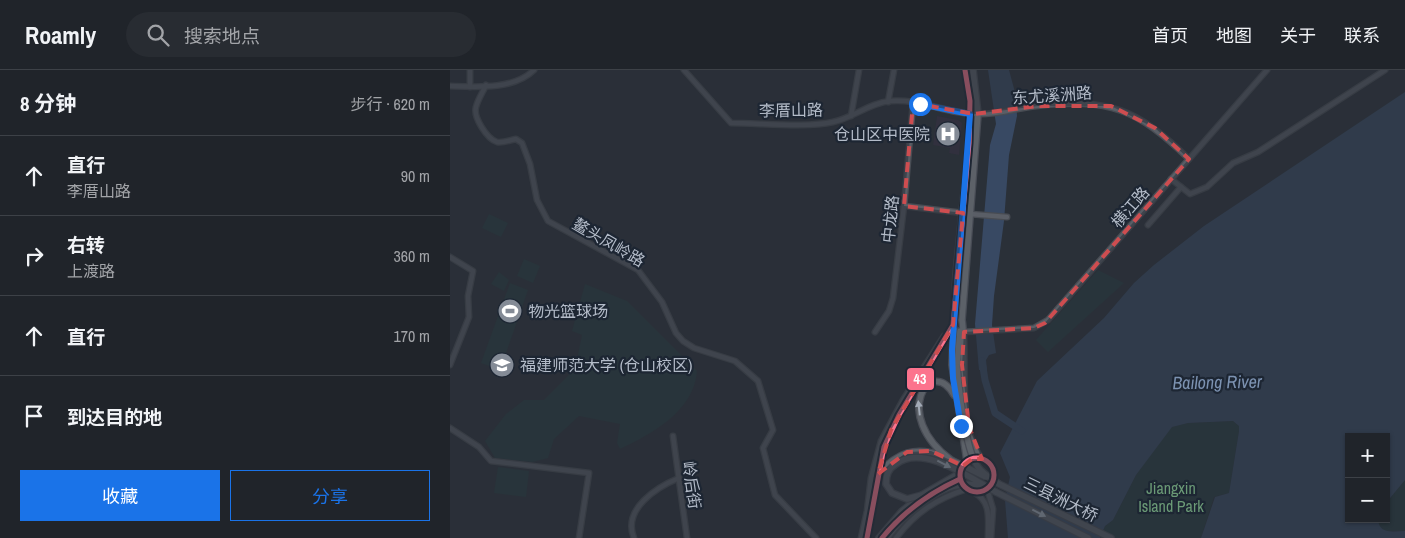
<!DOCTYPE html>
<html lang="zh">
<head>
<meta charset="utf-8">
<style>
	body { margin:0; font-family:"Archivo Narrow","Noto Sans SC",sans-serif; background:#282c32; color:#f1f3f6 }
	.controls { position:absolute; right:15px; bottom:15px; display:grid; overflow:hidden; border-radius:0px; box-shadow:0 1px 4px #0004 }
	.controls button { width:45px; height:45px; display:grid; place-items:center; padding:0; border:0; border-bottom:1px solid #3d4147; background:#20242a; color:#f1f3f6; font:25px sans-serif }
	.stop { position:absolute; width:15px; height:15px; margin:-11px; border:4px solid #1a73e8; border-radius:50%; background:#fff }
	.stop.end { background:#1a73e8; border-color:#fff; box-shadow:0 1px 5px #0008 }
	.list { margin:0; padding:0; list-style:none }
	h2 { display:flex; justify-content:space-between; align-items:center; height:65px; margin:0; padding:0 20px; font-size:21px }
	h2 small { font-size:16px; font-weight:400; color:#a2a4a8 }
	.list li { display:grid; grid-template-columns:32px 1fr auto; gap:15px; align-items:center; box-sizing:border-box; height:80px; padding:0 20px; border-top:1px solid #3d4147 }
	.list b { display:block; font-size:19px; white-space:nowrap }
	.list p { margin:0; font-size:16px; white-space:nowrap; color:#a2a4a8 }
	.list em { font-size:16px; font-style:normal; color:#a2a4a8 }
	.actions { display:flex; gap:10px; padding:15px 20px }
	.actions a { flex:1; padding:11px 0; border:1px solid #1a73e8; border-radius:0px; text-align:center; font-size:18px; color:#1a73e8 }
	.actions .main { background:#1a73e8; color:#fff }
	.icon { flex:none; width:28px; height:28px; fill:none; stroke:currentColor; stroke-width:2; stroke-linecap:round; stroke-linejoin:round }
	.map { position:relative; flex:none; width:955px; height:468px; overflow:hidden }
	header { display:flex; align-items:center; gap:30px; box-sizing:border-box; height:70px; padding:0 25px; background:#20242a; border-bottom:1px solid #3d4147 }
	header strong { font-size:24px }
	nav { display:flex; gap:28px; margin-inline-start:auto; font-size:18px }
	.search { width:350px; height:45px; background:#282c32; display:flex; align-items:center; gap:12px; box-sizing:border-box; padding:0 18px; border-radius:28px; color:#a2a4a8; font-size:19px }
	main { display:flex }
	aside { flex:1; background:#20242a }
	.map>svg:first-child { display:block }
	.medical { fill:#31303e }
	.green { fill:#273a3e }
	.water { fill:#384963 }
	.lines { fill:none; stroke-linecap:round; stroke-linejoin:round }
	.river { stroke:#384963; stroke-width:7 }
	.minor-casing { stroke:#484c53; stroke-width:7 }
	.major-casing { stroke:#484c55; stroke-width:8 }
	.minor { stroke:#5a5e66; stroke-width:4.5 }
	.major { stroke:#5c6168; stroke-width:5.5 }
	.major-bridge-casing { stroke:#484c55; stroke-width:8; stroke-linecap:butt }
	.major-bridge { stroke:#5c6168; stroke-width:5.5 }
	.bus-1-casing { stroke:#1d2633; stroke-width:9 }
	.bus-1 { stroke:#fc738d; stroke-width:5 }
	.oneway { fill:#a2aab6 }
	.route { stroke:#1a73e8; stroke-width:6 }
	.marked { fill:none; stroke:#ce4d50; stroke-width:4; stroke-dasharray:10 6; stroke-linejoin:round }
	.labels { text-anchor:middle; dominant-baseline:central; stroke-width:4.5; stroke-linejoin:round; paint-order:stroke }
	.street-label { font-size:16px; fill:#b4bcc9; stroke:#1d2633 }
	.poi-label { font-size:16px; fill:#b4bcc9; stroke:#1d2633; text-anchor:start }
	.park-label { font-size:16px; fill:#6b9a76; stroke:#1d2633 }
	.water-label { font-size:18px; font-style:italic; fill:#7c92b1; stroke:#1d2633 }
	.line-badge { stroke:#1d2633; stroke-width:2 }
	.badge-label { font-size:14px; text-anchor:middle; font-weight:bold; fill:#fff }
</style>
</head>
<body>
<header>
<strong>Roamly</strong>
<div class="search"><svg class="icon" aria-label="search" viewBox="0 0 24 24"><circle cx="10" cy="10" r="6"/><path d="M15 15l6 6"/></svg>搜索地点</div>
<nav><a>首页</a><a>地图</a><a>关于</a><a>联系</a></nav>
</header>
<main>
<aside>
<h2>8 分钟<small>步行 · 620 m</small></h2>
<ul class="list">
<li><svg class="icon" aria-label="ahead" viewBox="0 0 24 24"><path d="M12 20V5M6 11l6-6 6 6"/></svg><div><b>直行</b><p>李厝山路</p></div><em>90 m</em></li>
<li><svg class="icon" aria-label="right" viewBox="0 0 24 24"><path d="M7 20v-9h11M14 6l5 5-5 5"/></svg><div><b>右转</b><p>上渡路</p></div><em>360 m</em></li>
<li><svg class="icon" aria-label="ahead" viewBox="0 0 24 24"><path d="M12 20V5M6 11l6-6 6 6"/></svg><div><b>直行</b></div><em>170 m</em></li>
<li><svg class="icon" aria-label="arrive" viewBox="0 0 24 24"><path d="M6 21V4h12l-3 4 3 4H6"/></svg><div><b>到达目的地</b></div></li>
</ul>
<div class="actions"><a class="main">收藏</a><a>分享</a></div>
</aside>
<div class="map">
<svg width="955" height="468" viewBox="0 0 955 468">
	<rect width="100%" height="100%" fill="#2a3038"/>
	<path class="medical" d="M487,46L508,50L512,53L509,85L499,83L500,78L483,75Z"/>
	<g class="green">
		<path d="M39,144L58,153L51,167L32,158Z"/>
		<path d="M74,189L90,196L83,213L67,206Z"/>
		<path d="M648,200L674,213L598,282L586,270Z"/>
		<path d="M49,202L59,210L54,221L41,214Z"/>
		<path d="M60,213L78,220L50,300L31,293Z"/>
		<path d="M135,214L177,231L247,301C244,341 202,364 170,379L167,373L170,354L129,346L104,369L98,388L82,392L45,388L35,371L56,344L74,330H94L125,299L132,265L122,261Z"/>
		<path d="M783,351L789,356V361L779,423L764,427L751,468H650L655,456L663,450L686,405L711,369L722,356L738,353Z"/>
		<path d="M48,397L79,401L76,427L44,423Z"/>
		<path d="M955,410V461H935L929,456L928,449H936V433Z"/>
	</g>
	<g class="water">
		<path d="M538,0H559L566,26L567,46L559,85L554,151L544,226L542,255L546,283L539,285L536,290L537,300H529L525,254L540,75L546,54Z"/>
		<path d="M955,22V410L936,433V367H899V449H928C929,465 943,461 955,461V468H751L765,427L779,423L789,361V356L783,351L738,353L722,357L686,405L663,450L655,456L650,468H558L555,430L560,407L550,383L587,311L654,248L684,213L704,195L754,156Z"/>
	</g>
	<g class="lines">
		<path class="river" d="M532,291L535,310L545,343L572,361"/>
		<defs>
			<g id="minor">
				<path d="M234,0L281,53C310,53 356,58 383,52C403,48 419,33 440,31C470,28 499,45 530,44C549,44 567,38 586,36C660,28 686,38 739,89"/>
				<path d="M36,15C33,22 28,29 26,37C23,47 37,69 47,72C54,73 60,70 66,69L72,73L80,94L87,130L98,151L188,200L212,232L226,263L233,271L244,278L285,291L308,311L323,360L313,378L325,425L366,468"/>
				<path d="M0,16C26,17 64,20 84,0"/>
				<path d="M20,17V0"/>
				<path d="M438,32L444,0"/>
				<path d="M401,46L409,0"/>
				<path d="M721,109L740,124L757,117L783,93L808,82L935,0"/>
				<path d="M454,136L513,143"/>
				<path d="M520,144L557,147"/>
				<path d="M698,155L731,117"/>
				<path d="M0,187L23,201L18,226L19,247L0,295"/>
				<path d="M425,262L439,241L443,228L454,136L463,33"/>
				<path d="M514,262L584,258L598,250L817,0"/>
				<path d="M0,358L29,377L41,391L139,403L129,468"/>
				<path d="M223,366L237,468"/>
				<path d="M537,419L543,439L541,468"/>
				<path d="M523,422C542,431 538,450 538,468"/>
				<path d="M184,468C172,439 207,417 229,408"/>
				<path d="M411,468L417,441L421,408L431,371L453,330L494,266"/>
				<path d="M446,468C465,443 486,429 517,419"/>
			</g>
			<g id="major">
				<path d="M515,0L520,31L519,73L506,205L502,295L517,391"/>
				<path d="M523,0L528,44L512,250C518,287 505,359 532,389"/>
				<path d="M507,297L510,261"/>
				<circle cx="527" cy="405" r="17"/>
				<path d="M501,390C440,345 481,284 504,325"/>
				<path d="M428,404C448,382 465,376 493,386"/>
				<path d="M549,414L661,468"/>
				<path d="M546,422L638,468"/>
				<path d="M417,468L434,377L449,345L502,257"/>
				<path d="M429,468L452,441L472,425L510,403"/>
			</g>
		</defs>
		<use href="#minor" class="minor-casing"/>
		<use href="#major" class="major-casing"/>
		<use href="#minor" class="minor"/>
		<use href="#major" class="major"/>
		<defs>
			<g id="major-bridge">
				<path d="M507,297C509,318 515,380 528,397C533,404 542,409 549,414"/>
				<path d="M501,390L536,407"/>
				<path d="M472,425L457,429L442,423L436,414C436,405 438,399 446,394C473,373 520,408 546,422"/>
				<path d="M437,468C454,443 497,406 530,416"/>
			</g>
		</defs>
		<use href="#major-bridge" class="major-bridge-casing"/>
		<use href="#major-bridge" class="major-bridge"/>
		<defs>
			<g id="bus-1">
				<circle cx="527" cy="405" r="17"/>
				<path d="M417,468L434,377L449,345L503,255L519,73L520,31L515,0"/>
				<path d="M432,468C454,441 479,423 510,409"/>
			</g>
		</defs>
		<use href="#bus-1" class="bus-1-casing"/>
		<use href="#bus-1" class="bus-1"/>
	</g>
	<defs><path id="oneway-solid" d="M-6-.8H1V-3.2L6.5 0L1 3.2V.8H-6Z" transform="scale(1.25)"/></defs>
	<g class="oneway">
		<use href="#oneway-solid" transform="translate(469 338) rotate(-96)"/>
		<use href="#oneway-solid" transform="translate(494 394) rotate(27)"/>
		<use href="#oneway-solid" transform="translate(589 443) rotate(27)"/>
	</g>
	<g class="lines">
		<path class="route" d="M470,34L520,44L502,280L503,308L511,356"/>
	</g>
	<path d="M0 0H955V468H0ZM463,33L524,44L588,36H661L705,58L739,89L595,253L584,258L514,262L512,295L519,357L532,389H522L513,396L481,381L457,382L428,404L441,360L503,255L513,143L454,136Z" fill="#2a3038" fill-opacity=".55" fill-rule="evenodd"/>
	<path class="marked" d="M463,33L524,44L588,36H661L705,58L739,89L595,253L584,258L514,262L512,295L519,357L532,389H522L513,396L481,381L457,382L428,404L441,360L503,255L513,143L454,136Z"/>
	<defs>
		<symbol id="hospital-disc" viewBox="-11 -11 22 22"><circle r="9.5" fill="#848b96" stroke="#1d2633"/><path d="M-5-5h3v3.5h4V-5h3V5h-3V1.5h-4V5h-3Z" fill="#fff"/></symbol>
		<symbol id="stadium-disc" viewBox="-11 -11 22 22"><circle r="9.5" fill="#848b96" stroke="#1d2633"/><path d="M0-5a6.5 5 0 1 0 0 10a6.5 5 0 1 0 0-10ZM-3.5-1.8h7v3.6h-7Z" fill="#fff"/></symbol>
		<symbol id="university-disc" viewBox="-11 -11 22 22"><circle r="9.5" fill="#848b96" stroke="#1d2633"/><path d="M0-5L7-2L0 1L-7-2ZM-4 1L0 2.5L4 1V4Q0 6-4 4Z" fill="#fff"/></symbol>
	</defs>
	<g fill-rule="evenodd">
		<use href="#hospital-disc" x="484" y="50" width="28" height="28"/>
		<use href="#stadium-disc" x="46" y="227" width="28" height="28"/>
		<use href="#university-disc" x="38" y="281" width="28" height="28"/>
	</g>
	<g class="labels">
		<g class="street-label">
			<text transform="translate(602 25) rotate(-4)">东尤溪洲路</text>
			<text transform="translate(341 40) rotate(-1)">李厝山路</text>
			<text transform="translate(680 137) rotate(-49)">横江路</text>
			<text transform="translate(440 149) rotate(-84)">中龙路</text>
			<text transform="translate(159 172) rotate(30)">鳌头凤岭路</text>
			<text transform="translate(242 415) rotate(82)">岭后街</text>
			<text transform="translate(611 429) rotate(26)">三县洲大桥</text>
		</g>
		<g class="poi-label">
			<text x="480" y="64" text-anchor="end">仓山区中医院</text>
			<text x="78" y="241">物光篮球场</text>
			<text x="70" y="295">福建师范大学 (仓山校区)</text>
		</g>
		<g class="park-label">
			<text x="721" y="418">Jiangxin<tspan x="721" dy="18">Island Park</tspan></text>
		</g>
		<g class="water-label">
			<text transform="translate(767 312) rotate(-1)">Bailong River</text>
		</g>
	</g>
	<rect class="line-badge" x="456" y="297" width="29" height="24" rx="5" fill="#fc738d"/>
	<g class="badge-label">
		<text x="470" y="314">43</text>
	</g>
</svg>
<div class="controls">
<button>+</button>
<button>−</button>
</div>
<div class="stop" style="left:470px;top:34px"></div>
<div class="stop end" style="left:511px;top:356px"></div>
</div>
</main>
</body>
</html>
